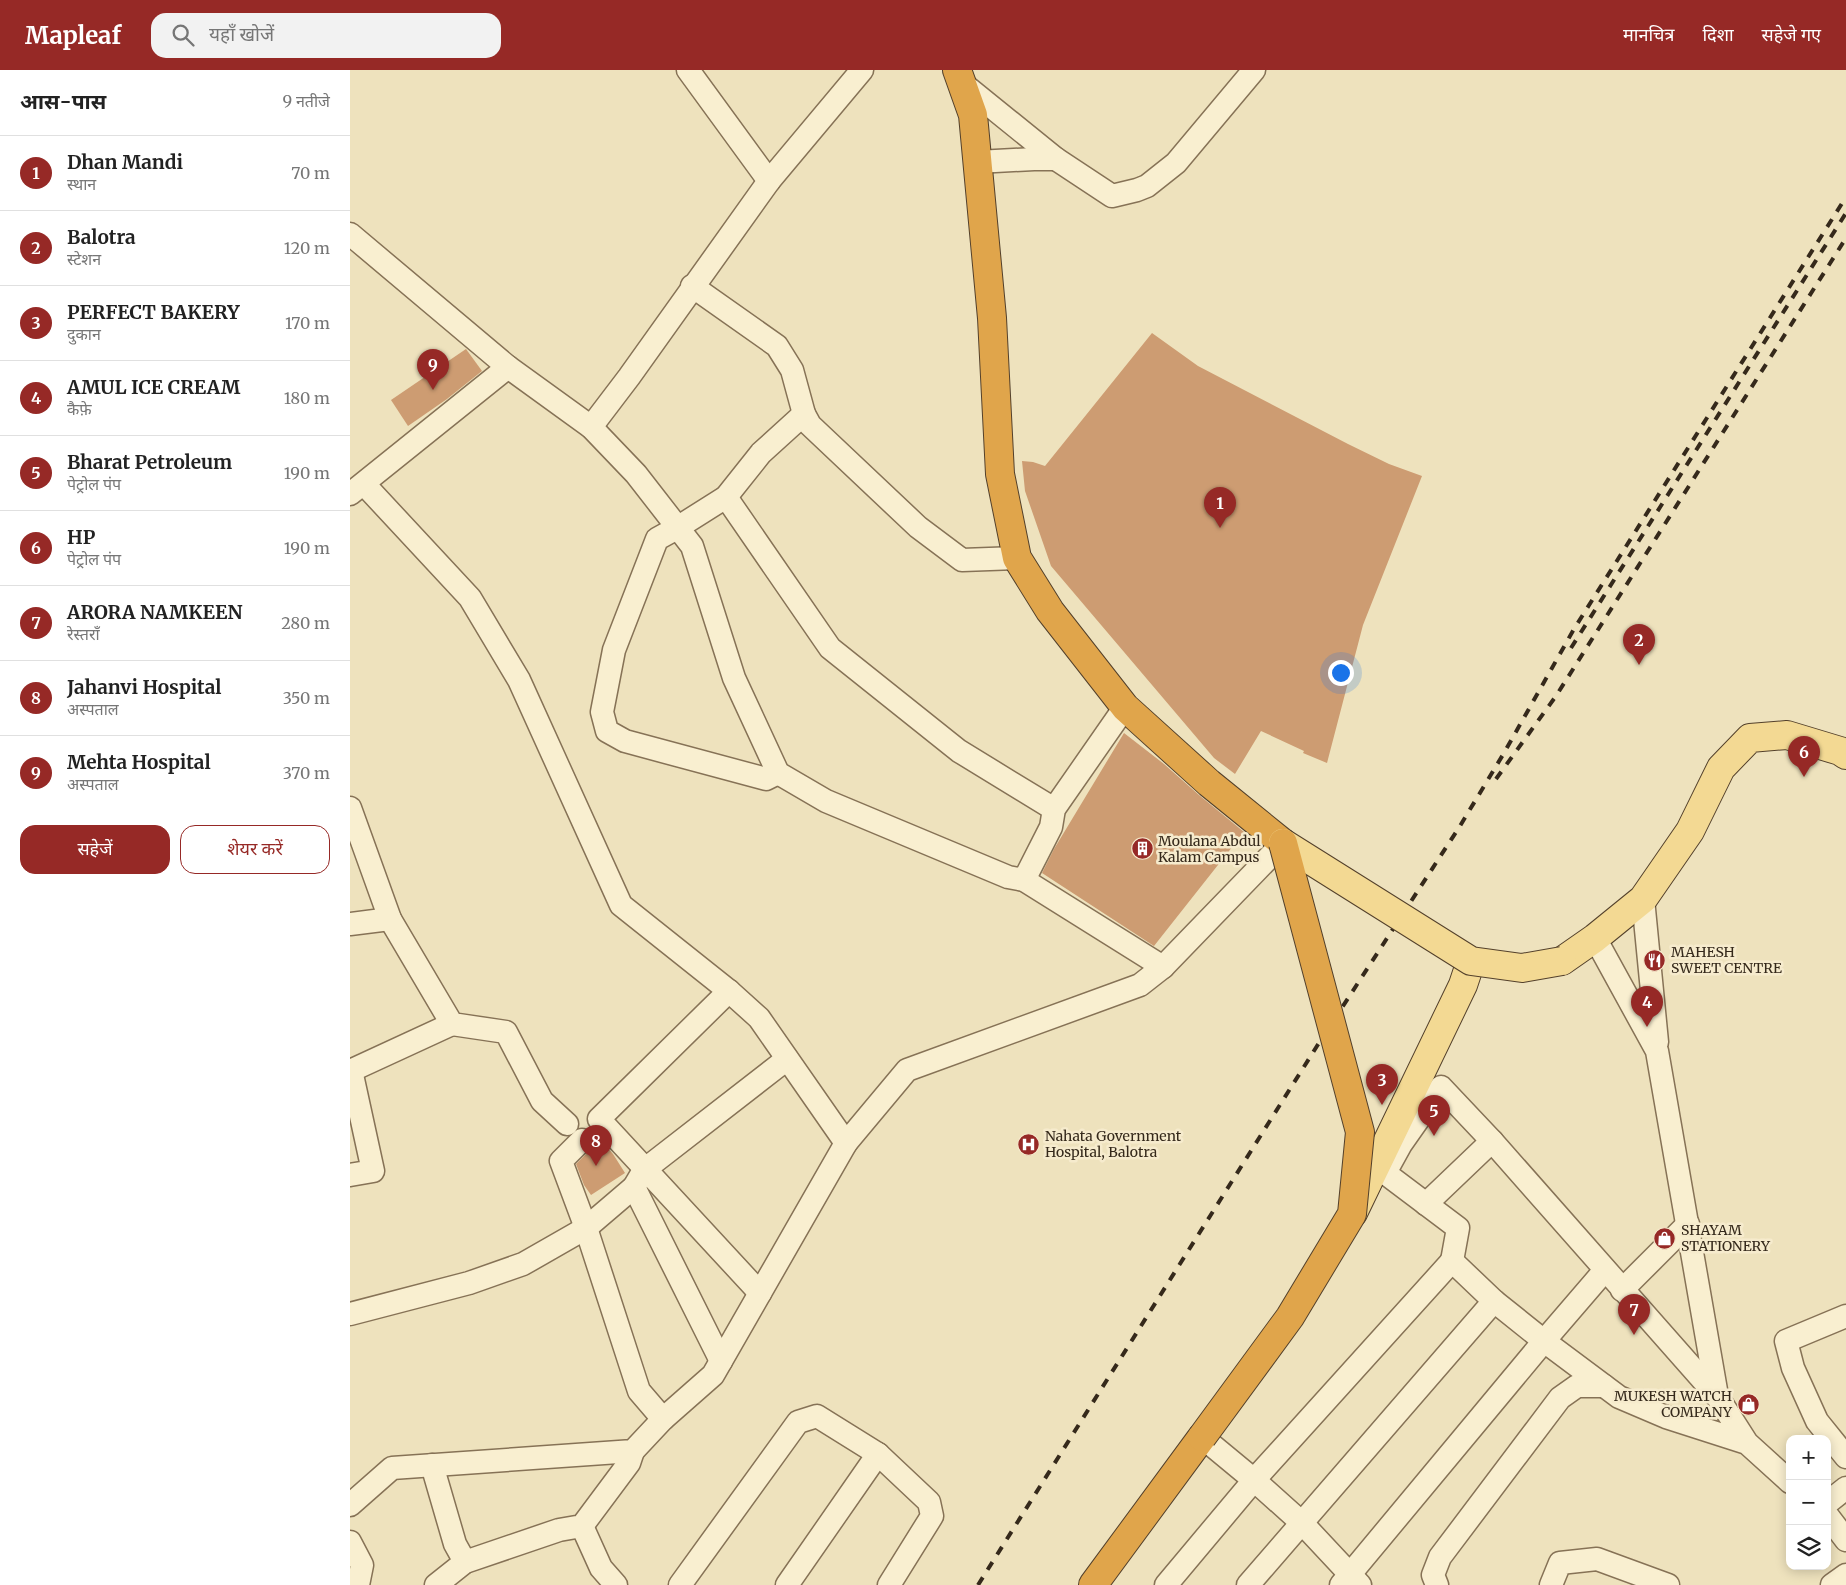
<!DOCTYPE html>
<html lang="hi">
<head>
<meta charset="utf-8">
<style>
	body { margin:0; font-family:Merriweather,"Noto Sans Devanagari",serif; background:#f2f2f2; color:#222 }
	.controls { position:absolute; right:15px; bottom:15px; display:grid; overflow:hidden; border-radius:10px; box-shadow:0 2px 12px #0003 }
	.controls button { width:45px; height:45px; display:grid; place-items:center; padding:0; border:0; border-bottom:1px solid #e0e0e0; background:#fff; color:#222; font:25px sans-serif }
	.you { position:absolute; left:990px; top:602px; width:18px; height:18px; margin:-12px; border:4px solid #fff; border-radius:50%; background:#1a73e8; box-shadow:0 0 0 8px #1a73e833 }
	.badge { display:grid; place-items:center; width:32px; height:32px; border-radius:50%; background:#962926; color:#fff; font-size:16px; font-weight:700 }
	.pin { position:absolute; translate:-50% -41px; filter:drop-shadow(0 1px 2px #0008) }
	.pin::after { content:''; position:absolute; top:26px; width:18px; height:15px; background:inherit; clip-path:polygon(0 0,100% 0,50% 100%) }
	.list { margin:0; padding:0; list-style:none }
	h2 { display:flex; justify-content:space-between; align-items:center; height:65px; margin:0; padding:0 20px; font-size:21px }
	h2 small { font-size:16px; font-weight:400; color:#767676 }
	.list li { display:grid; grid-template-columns:32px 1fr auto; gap:15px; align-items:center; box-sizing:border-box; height:75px; padding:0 20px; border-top:1px solid #e0e0e0 }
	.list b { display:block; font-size:19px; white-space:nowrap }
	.list p { margin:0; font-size:16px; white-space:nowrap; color:#767676 }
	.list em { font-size:16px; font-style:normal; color:#767676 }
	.actions { display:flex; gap:10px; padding:15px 20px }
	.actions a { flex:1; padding:11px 0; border:1px solid #962926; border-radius:15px; text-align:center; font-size:18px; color:#962926 }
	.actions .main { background:#962926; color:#fff }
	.icon { flex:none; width:28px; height:28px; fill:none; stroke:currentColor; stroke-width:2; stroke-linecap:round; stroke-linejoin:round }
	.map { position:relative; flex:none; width:1496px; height:1515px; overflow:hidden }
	header { display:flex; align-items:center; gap:30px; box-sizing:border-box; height:70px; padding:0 25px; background:#962926; color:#fff }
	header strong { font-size:24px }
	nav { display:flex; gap:28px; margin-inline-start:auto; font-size:18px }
	.search { width:350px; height:45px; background:#f2f2f2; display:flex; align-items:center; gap:12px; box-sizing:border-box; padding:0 18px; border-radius:15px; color:#767676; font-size:19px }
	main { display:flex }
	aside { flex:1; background:#fff }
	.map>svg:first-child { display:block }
	.building { fill:#cd9c72 }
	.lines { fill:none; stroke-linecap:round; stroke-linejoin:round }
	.minor-casing { stroke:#867256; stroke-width:25 }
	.major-casing { stroke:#53402b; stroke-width:30 }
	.highway-casing { stroke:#53402b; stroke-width:30 }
	.minor { stroke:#f9efd0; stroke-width:22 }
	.major { stroke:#f3d993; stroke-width:28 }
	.highway { stroke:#e0a54b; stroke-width:28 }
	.rail { stroke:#35291b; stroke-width:4; stroke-dasharray:9 9; stroke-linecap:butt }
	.major-bridge-casing { stroke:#53402b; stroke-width:30; stroke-linecap:butt }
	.highway-bridge-casing { stroke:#53402b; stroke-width:30; stroke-linecap:butt }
	.major-bridge { stroke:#f3d993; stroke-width:28 }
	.highway-bridge { stroke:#e0a54b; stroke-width:28 }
	.labels { text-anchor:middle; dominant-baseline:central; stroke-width:5; stroke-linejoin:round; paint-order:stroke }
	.poi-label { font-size:14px; fill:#35291b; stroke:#f6ebcd; text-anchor:start }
</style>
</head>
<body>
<header>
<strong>Mapleaf</strong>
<div class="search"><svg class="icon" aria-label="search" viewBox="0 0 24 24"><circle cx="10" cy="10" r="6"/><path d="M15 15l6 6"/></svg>यहाँ खोजें</div>
<nav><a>मानचित्र</a><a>दिशा</a><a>सहेजे गए</a></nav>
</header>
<main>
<aside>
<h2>आस-पास<small>9 नतीजे</small></h2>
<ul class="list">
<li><span class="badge">1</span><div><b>Dhan Mandi</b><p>स्थान</p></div><em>70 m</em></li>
<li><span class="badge">2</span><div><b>Balotra</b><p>स्टेशन</p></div><em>120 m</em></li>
<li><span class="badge">3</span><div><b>PERFECT BAKERY</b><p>दुकान</p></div><em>170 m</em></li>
<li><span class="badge">4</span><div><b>AMUL ICE CREAM</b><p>कैफ़े</p></div><em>180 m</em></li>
<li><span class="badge">5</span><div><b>Bharat Petroleum</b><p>पेट्रोल पंप</p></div><em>190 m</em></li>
<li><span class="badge">6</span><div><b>HP</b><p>पेट्रोल पंप</p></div><em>190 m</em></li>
<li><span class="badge">7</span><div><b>ARORA NAMKEEN</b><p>रेस्तराँ</p></div><em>280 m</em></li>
<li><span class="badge">8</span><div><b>Jahanvi Hospital</b><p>अस्पताल</p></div><em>350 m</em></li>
<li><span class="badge">9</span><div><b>Mehta Hospital</b><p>अस्पताल</p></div><em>370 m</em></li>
</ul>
<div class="actions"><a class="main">सहेजें</a><a>शेयर करें</a></div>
</aside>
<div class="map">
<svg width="1496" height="1515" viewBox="0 0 1496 1515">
	<rect width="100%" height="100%" fill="#eee2bd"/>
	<g class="building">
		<path d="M802,263L848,296L998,374L1039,394L1072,406L1013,555L977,693L953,683L954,681L911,661L885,704L864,688L701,496L675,421L672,391L683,392L695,396Z"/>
		<path d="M116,279L132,301L97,329L58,356L41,330Z"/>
		<path d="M774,663L814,694L849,725L894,762L804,876L692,803L704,779Z"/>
		<path d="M250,1069L263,1084L275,1103L241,1125L234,1115L226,1094L241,1079L245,1072Z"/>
	</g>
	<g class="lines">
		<defs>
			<g id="minor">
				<path d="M338,0L419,111"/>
				<path d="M612,13L706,89L762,126L787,120L797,116L826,93L904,0"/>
				<path d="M627,92L684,89H706"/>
				<path d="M0,164L158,297L241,357L286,404L342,476L384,608L428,703L476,731L658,807L674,810L813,897"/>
				<path d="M342,216L427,276L442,300L454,344L460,355L568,457L612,490L667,488"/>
				<path d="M241,357L279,307L419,111L512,0"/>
				<path d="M14,414L120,528L169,610L271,835L379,921L409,948L496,1073"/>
				<path d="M0,424L158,297"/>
				<path d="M376,427L480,578L609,681L704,739"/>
				<path d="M428,703L416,709L275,671L257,661L252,642L264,580L307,469L327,458L376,427L411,383L454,344"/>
				<path d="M0,738L40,849L102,954L156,962L192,1031L217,1054"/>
				<path d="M674,810L701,757L704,739L775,637"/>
				<path d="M1293,829L1307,972"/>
				<path d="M0,854L40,849"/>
				<path d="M1245,868L1307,981L1367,1326"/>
				<path d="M379,921L249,1049L410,1223"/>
				<path d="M0,1001L102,954"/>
				<path d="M232,1070L211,1091L236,1158L289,1321L313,1349"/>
				<path d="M0,1105L23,1101L1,1000"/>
				<path d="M284,1117L371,1291"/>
				<path d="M1076,1134L1142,1071"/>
				<path d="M1272,1220L1338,1154"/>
				<path d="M0,1244L119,1213L173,1194L236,1158L284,1117L294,1100L437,989"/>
				<path d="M1496,1246L1436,1271L1443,1298L1467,1351L1496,1387"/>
				<path d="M852,1367L904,1410L952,1453L1010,1515"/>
				<path d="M1397,1373L1316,1347L1269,1327L1194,1271L1144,1231L1102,1191L1108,1158L1035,1103L1051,1074L1091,1017L1142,1071L1367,1326L1397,1373L1440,1412"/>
				<path d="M82,1395L105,1474L115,1492"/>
				<path d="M1477,1433L1496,1418"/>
				<path d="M0,1435L42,1398L283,1381L313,1349L363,1305L496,1073L557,1000L790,915L813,897L933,773"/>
				<path d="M1477,1445L1496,1470"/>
				<path d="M232,1456L251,1498L266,1515"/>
				<path d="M0,1472L12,1495L8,1515"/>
				<path d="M86,1515L115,1492L209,1460L232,1456L279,1393L283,1381"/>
				<path d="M330,1515L448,1352L467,1346L528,1384L579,1432L582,1446L539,1515"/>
				<path d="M437,1515L528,1384"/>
				<path d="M816,1515L904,1410L1102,1191"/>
				<path d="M898,1515L1144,1231"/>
				<path d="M991,1515L1194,1271L1255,1200"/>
				<path d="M1087,1515L1083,1505L1090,1487L1210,1328L1227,1316H1254"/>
				<path d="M1201,1515L1210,1493L1247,1489L1318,1515"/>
				<path d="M1482,1515L1496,1505"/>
			</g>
			<g id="major">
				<path d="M1212,891L1245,868L1293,829L1340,761L1371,698L1400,668L1437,665L1490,681L1496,685"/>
				<path d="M1003,1143L1113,915L1121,891"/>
			</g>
			<g id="highway">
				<path d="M607,0L623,45L642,248L650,404L667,488L700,541L775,637L859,713L933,773"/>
				<path d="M743,1515L852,1367"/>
			</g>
		</defs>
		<use href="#minor" class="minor-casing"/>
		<use href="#major" class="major-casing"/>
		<use href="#highway" class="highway-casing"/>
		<use href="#minor" class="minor"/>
		<use href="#major" class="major"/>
		<use href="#highway" class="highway"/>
		<g class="rail">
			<path d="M1221,578L1496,143"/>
			<path d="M1146,709L1206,626L1496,168"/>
			<path d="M628,1515L967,976L1110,756L1154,683L1224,559L1496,127"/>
		</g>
		<defs>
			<path id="major-bridge" d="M933,773L1121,891L1172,898L1212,891"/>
			<path id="highway-bridge" d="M852,1367L940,1247L1002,1144L1010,1062L933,773"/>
		</defs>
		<use href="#major-bridge" class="major-bridge-casing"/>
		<use href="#highway-bridge" class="highway-bridge-casing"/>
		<use href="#major-bridge" class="major-bridge"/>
		<use href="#highway-bridge" class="highway-bridge"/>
	</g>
	<defs>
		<symbol id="building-disc" viewBox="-11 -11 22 22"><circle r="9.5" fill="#962926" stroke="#f6ebcd"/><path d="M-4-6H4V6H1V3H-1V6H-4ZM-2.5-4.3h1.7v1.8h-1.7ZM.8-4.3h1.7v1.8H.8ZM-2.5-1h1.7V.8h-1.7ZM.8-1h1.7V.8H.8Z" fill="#fff"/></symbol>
		<symbol id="restaurant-disc" viewBox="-11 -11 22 22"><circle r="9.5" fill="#962926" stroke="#f6ebcd"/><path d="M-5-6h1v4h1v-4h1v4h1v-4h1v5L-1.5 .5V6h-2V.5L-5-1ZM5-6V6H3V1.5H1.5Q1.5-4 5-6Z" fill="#fff"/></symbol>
		<symbol id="hospital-disc" viewBox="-11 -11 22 22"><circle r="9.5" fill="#962926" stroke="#f6ebcd"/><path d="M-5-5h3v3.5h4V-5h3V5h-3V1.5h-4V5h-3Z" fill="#fff"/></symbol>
		<symbol id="shop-disc" viewBox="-11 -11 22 22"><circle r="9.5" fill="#962926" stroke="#f6ebcd"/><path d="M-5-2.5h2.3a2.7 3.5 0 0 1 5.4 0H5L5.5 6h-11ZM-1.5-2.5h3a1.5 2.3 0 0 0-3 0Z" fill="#fff"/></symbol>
	</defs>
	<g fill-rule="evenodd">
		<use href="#building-disc" x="780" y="766" width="25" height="25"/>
		<use href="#restaurant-disc" x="1292" y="878" width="25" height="25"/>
		<use href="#hospital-disc" x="666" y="1062" width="25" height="25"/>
		<use href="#shop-disc" x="1302" y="1156" width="25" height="25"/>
		<use href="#shop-disc" x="1386" y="1322" width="25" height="25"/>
	</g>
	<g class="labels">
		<g class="poi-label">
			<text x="808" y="771">Moulana Abdul<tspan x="808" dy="16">Kalam Campus</tspan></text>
			<text x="1321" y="882">MAHESH<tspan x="1321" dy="16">SWEET CENTRE</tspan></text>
			<text x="695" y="1066">Nahata Government<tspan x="695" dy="16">Hospital, Balotra</tspan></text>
			<text x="1331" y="1160">SHAYAM<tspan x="1331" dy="16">STATIONERY</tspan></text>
			<text x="1382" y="1326" text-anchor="end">MUKESH WATCH<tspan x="1382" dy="16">COMPANY</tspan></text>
		</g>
	</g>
</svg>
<div class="controls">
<button>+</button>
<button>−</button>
<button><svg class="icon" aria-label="layers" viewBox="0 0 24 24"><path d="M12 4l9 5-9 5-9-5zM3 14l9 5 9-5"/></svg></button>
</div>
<div class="you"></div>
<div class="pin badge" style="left:870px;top:458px">1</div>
<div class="pin badge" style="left:1289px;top:595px">2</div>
<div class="pin badge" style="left:1032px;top:1035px">3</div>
<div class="pin badge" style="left:1297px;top:957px">4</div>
<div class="pin badge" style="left:1084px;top:1066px">5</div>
<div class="pin badge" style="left:1454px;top:707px">6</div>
<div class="pin badge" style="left:1284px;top:1265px">7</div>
<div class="pin badge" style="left:246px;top:1096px">8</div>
<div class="pin badge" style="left:83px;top:320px">9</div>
</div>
</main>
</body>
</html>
